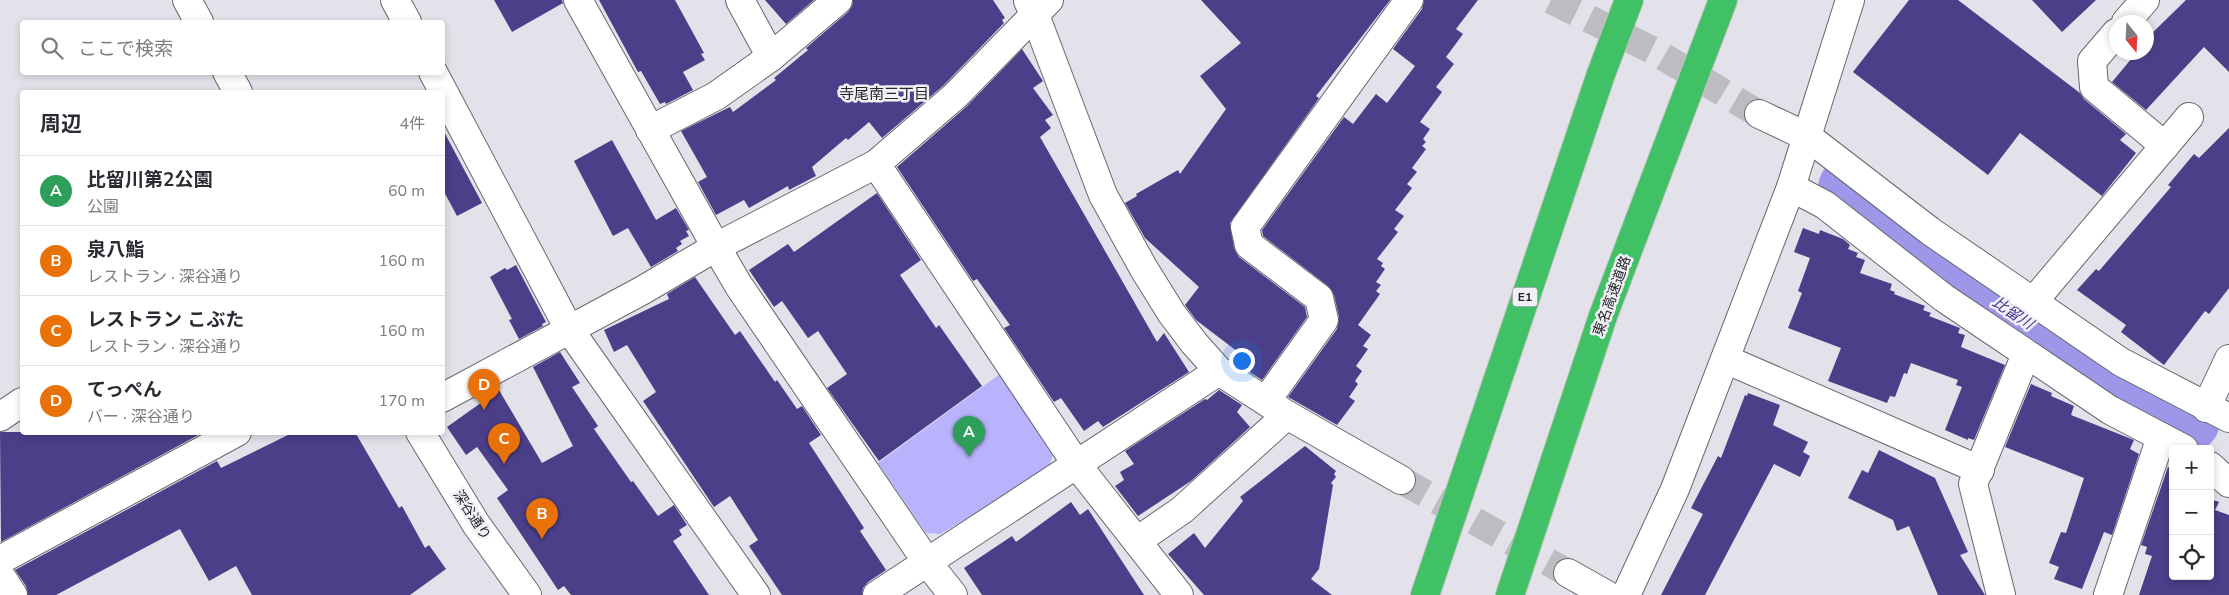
<!DOCTYPE html>
<html lang="ja">
<head>
<meta charset="utf-8">
<style>
	body { margin:0; font-family:"Nunito Sans","Noto Sans JP",sans-serif; background:#f2f2f3; color:#2b2b33 }
	.controls { position:absolute; right:15px; bottom:15px; display:grid; overflow:hidden; border-radius:5px; box-shadow:0 2px 8px #0003 }
	.controls button { width:45px; height:45px; display:grid; place-items:center; padding:0; border:0; border-bottom:1px solid #e1e1e2; background:#fff; color:#2b2b33; font:25px sans-serif }
	.compass { position:absolute; left:2109px; top:15px; width:45px; height:45px; border-radius:50%; background:#fff; box-shadow:0 2px 8px #0003; rotate:162deg }
	.you { position:absolute; left:1241px; top:360px; width:18px; height:18px; margin:-12px; border:4px solid #fff; border-radius:50%; background:#1a73e8; box-shadow:0 0 0 8px #1a73e833 }
	.badge { display:grid; place-items:center; width:32px; height:32px; border-radius:50%; background:#0b8139; color:#fff; font-size:16px; font-weight:700 }
	.pin { position:absolute; translate:-50% -41px; filter:drop-shadow(0 1px 2px #0008) }
	.pin::after { content:''; position:absolute; top:26px; width:18px; height:15px; background:inherit; clip-path:polygon(0 0,100% 0,50% 100%) }
	.list { margin:0; padding:0; list-style:none }
	h2 { display:flex; justify-content:space-between; align-items:center; height:65px; margin:0; padding:0 20px; font-size:21px }
	h2 small { font-size:16px; font-weight:400; color:#7c7c81 }
	.list li { display:grid; grid-template-columns:32px 1fr auto; gap:15px; align-items:center; box-sizing:border-box; height:70px; padding:0 20px; border-top:1px solid #e1e1e2 }
	.list b { display:block; font-size:19px; white-space:nowrap }
	.list p { margin:0; font-size:16px; white-space:nowrap; color:#7c7c81 }
	.list em { font-size:16px; font-style:normal; color:#7c7c81 }
	.icon { flex:none; width:28px; height:28px; fill:none; stroke:currentColor; stroke-width:2; stroke-linecap:round; stroke-linejoin:round }
	.map { position:relative; flex:none; width:2229px; height:595px; overflow:hidden }
	.search { position:absolute; background:#fff; box-shadow:0 2px 8px #0003; left:20px; top:20px; width:425px; height:55px; display:flex; align-items:center; gap:12px; box-sizing:border-box; padding:0 18px; border-radius:5px; color:#7c7c81; font-size:19px }
	.panel { position:absolute; background:#fff; box-shadow:0 2px 8px #0003; left:20px; top:90px; width:425px; height:345px; border-radius:5px }
	.map>svg:first-child { display:block }
	.green { fill:#b9b3fd }
	.lines { fill:none; stroke-linecap:round; stroke-linejoin:round }
	.river { stroke:#9e96e9; stroke-width:55 }
	.building { fill:#4b3f89 }
	.minor-tunnel { stroke:#bdbcc3; stroke-width:28; stroke-dasharray:28 14; stroke-linecap:butt }
	.minor-casing { stroke:#67676e; stroke-width:30 }
	.highway-casing { stroke:#c2c2c3; stroke-width:30 }
	.minor { stroke:#fff; stroke-width:28 }
	.highway { stroke:#41c166; stroke-width:28 }
	.labels { text-anchor:middle; dominant-baseline:central; stroke-width:5; stroke-linejoin:round; paint-order:stroke }
	.shield { fill:#f0f0f7; stroke:#636367; stroke-width:1 }
	.shield-label { font-size:12px; font-weight:bold; fill:#262629 }
	.street-label { font-size:14px; fill:#262629; stroke:#f0f0f7 }
	.neighbourhood-label { font-size:15px; fill:#262629; stroke:#f0f0f7 }
	.water-label { font-size:15px; font-style:italic; fill:#453190; stroke:#f0f0f7 }
</style>
</head>
<body>
<div class="map">
<svg width="2229" height="595" viewBox="0 0 2229 595">
	<rect width="100%" height="100%" fill="#e3e2ea"/>
	<path class="green" d="M1004,371L1054,452L1049,466L995,502L940,534L926,533L878,463Z"/>
	<g class="lines">
		<path class="river" d="M1846,186L1899,232L2002,305L2120,384L2152,404L2192,423"/>
	</g>
	<g class="building">
		<path d="M494,0H562L563,3L512,32Z"/>
		<path d="M599,0H675L704,53L701,54L705,60L683,72L693,90L666,104L665,102L660,104L641,71L638,72Z"/>
		<path d="M765,0H814L786,24Z"/>
		<path d="M853,0H993L1005,18L1002,20L1004,23L944,85L882,138L869,122L848,140L846,138L812,167L816,176L789,190L788,186L749,208L744,200L716,215L698,182L707,177L681,131L730,107L733,112L776,80L774,78L808,50L806,48L848,12L852,6Z"/>
		<path d="M1201,0H1390L1316,96L1319,98L1230,223L1234,248L1239,257L1305,307L1307,317L1262,380L1236,363L1242,355L1196,320L1185,305L1199,287L1145,238L1125,203L1137,196L1136,194L1178,170L1180,174L1226,109L1200,76L1241,43Z"/>
		<path d="M1424,0H1478L1456,29L1463,34L1446,57L1454,64L1436,87L1442,92L1420,122L1430,129L1423,139L1426,142L1422,146L1426,149L1412,168L1417,172L1407,184L1412,188L1395,210L1404,216L1394,229L1398,232L1377,259L1383,263L1381,266L1385,269L1376,282L1381,285L1376,291L1380,294L1358,325L1371,335L1363,346L1368,349L1356,366L1362,371L1355,381L1358,384L1349,397L1355,401L1337,425L1288,397L1337,329L1339,317L1334,295L1328,286L1263,236L1262,230L1344,117L1353,124L1376,94L1387,103L1415,66L1393,49L1422,9Z"/>
		<path d="M1909,0H1958L2080,93L2084,99L2126,134L2120,140L2136,153L2102,196L2020,133L1988,175L1853,72Z"/>
		<path d="M2032,0H2096L2062,32Z"/>
		<path d="M2186,0H2229V72L2204,47L2146,110L2112,82L2137,52H2146V39Z"/>
		<path d="M1022,49L1043,81L1033,88L1053,115L1045,120L1051,128L1040,137L1157,342L1164,333L1189,372L1103,427L1098,421L1084,431L1061,398L1054,402L1004,328L1010,325L977,279L973,281L897,167L966,107Z"/>
		<path d="M442,128L482,203L457,216L442,188Z"/>
		<path d="M2229,128V288L2209,314L2205,311L2164,365L2121,332L2126,325L2077,290L2096,269L2099,271L2171,187L2168,185L2194,154L2199,158Z"/>
		<path d="M612,140L656,220L676,208L689,230L686,231L689,236L680,241L682,244L676,248L678,251L651,267L628,228L613,236L574,161Z"/>
		<path d="M877,193L921,260L900,275L936,328L939,325L982,386L879,461L827,388L847,374L818,331L808,338L782,301L774,307L749,270L788,244L794,252Z"/>
		<path d="M1803,228L1819,234L1820,230L1843,239L1850,245L1848,249L1858,253L1856,257L1865,260L1860,273L1892,284L1890,290L1895,292L1894,294L1925,306L1923,310L1931,313L1929,316L1960,328L1958,333L1965,335L1961,347L2005,365L1974,440L1968,438V440L1945,430L1962,387L1956,385L1958,380L1911,363L1907,374L1904,373L1895,397L1890,396L1887,403L1828,381L1841,348L1788,328L1802,293L1798,291L1810,258L1794,252Z"/>
		<path d="M516,265L546,322L542,324L543,326L519,339L509,320L512,319L490,277L505,268L507,270Z"/>
		<path d="M695,277L735,335L740,331L775,382L777,380L797,409L802,406L821,435L809,443L864,528L860,531L886,570L868,582L863,588L862,595H782L749,546L758,540L730,496L714,507L643,401L656,392L627,345L614,352L604,330L669,299L667,294Z"/>
		<path d="M560,352L580,383L572,387L598,426L594,429L631,482L633,481L658,516L674,505L687,525L679,530L682,535L673,541L709,595H571L564,586L558,590L497,498L508,490L477,447L466,455L447,427L499,390L542,463L573,446L533,367Z"/>
		<path d="M2031,384L2052,393L2051,396L2074,406L2071,415L2134,440L2130,449L2139,454L2112,535L2104,532L2082,589L2054,579L2059,567L2049,563L2061,532L2066,533L2084,478L2005,447Z"/>
		<path d="M1219,390L1242,405L1237,412L1250,427L1191,481L1138,516L1115,486L1124,480L1120,472L1134,464L1125,451L1205,399L1207,400Z"/>
		<path d="M1748,393L1780,405L1773,425L1808,442L1803,452L1810,456L1800,477L1774,464L1705,595H1661L1703,514L1691,508L1718,456L1721,458L1745,395L1747,396Z"/>
		<path d="M0,432H202V433L1,542Z"/>
		<path d="M294,432H355L399,508L402,506L425,548L429,545L446,569L410,595H252L236,566L209,581L180,529L56,595H28L26,586L15,570L217,461L221,468Z"/>
		<path d="M1305,446L1336,471L1334,474L1336,477L1331,483L1333,485L1319,569L1311,579L1332,595H1204L1168,554L1194,533L1205,548L1243,501L1240,497Z"/>
		<path d="M1879,450L1935,478L1968,552L1960,555L1985,595H1938L1909,526L1897,531L1893,520L1848,498L1862,470L1868,473Z"/>
		<path d="M2168,467L2173,469V576H2210V499L2219,502L2215,510L2229,515V595H2139L2152,556L2145,554L2147,547L2141,545Z"/>
		<path d="M1071,502L1080,515L1088,509L1144,595H982L964,568L1012,536L1016,542Z"/>
	</g>
	<g class="lines">
		<g class="minor-tunnel">
			<path d="M1551,0L1654,51L1759,114"/>
			<path d="M1401,480L1568,573"/>
		</g>
		<defs>
			<g id="minor">
				<path d="M187,0L199,22"/>
				<path d="M395,0L407,22"/>
				<path d="M578,0L716,247L739,286L927,562L953,595"/>
				<path d="M740,0L771,57"/>
				<path d="M1028,1L1035,15L1103,195L1144,269L1172,314L1194,343L1219,371L1287,415L1401,480"/>
				<path d="M2126,22L2145,0"/>
				<path d="M2116,33L2092,61L2094,87L2165,146"/>
				<path d="M227,72L238,92"/>
				<path d="M433,72L569,329L756,595"/>
				<path d="M1759,114L1808,137L1930,231L2121,362L2229,418"/>
				<path d="M650,130L716,96L771,57L838,0"/>
				<path d="M876,164L1077,465L1179,595"/>
				<path d="M1791,187L1825,205L1944,298L2110,410L2184,449"/>
				<path d="M2032,303L2189,117"/>
				<path d="M1725,359L1980,470"/>
				<path d="M442,398L643,290L716,247L876,164L955,96L1049,0"/>
				<path d="M1266,401L1324,320L1319,298L1249,245L1245,227L1409,0"/>
				<path d="M2206,408L2229,359"/>
				<path d="M0,417L22,402"/>
				<path d="M420,432L476,524L527,595"/>
				<path d="M2210,466L2229,483"/>
				<path d="M1137,541L1182,510L1287,415"/>
				<path d="M0,560L237,432"/>
				<path d="M1568,573L1607,595"/>
				<path d="M0,575L13,595"/>
				<path d="M877,595L1219,371"/>
				<path d="M1626,595L1675,489L1791,187L1850,0"/>
				<path d="M2001,595L1973,484L2026,354"/>
				<path d="M2108,595L2161,437"/>
			</g>
			<g id="highway">
				<path d="M1425,595L1601,74L1629,0"/>
				<path d="M1510,595L1603,316L1723,0"/>
			</g>
		</defs>
		<use href="#minor" class="minor-casing"/>
		<use href="#highway" class="highway-casing"/>
		<use href="#minor" class="minor"/>
		<use href="#highway" class="highway"/>
	</g>
	<g class="labels">
		<rect class="shield" x="1512.5" y="287.5" width="25" height="19" rx="4"/>
		<g class="shield-label">
			<text x="1525" y="297">E1</text>
		</g>
		<g class="street-label">
			<text transform="translate(1612 296) rotate(-70)">東名高速道路</text>
			<text transform="translate(472 515) rotate(57)">深谷通り</text>
		</g>
		<g class="neighbourhood-label">
			<text x="884" y="94">寺尾南三丁目</text>
		</g>
		<g class="water-label">
			<text transform="translate(2013 313) rotate(34)">比留川</text>
		</g>
	</g>
</svg>
<div class="controls">
<button>+</button>
<button>−</button>
<button><svg class="icon" aria-label="locate" viewBox="0 0 24 24"><circle cx="12" cy="12" r="6"/><path d="M12 2v4M12 18v4M2 12h4M18 12h4"/></svg></button>
</div>
<svg class="compass" viewBox="-18 -18 36 36"><path d="M0-13l5 13h-10z" fill="#e53935"/><path d="M0 13l5-13h-10z" fill="#7c7c81"/></svg>
<div class="you"></div>
<div class="pin badge" style="left:969px;top:457px;background:#2e9e5b">A</div>
<div class="pin badge" style="left:542px;top:539px;background:#e8710a">B</div>
<div class="pin badge" style="left:504px;top:464px;background:#e8710a">C</div>
<div class="pin badge" style="left:484px;top:410px;background:#e8710a">D</div>
<div class="search"><svg class="icon" aria-label="search" viewBox="0 0 24 24"><circle cx="10" cy="10" r="6"/><path d="M15 15l6 6"/></svg>ここで検索</div>
<section class="panel">
<h2>周辺<small>4件</small></h2>
<ul class="list">
<li><span class="badge" style="background:#2e9e5b">A</span><div><b>比留川第2公園</b><p>公園</p></div><em>60 m</em></li>
<li><span class="badge" style="background:#e8710a">B</span><div><b>泉八鮨</b><p>レストラン · 深谷通り</p></div><em>160 m</em></li>
<li><span class="badge" style="background:#e8710a">C</span><div><b>レストラン こぶた</b><p>レストラン · 深谷通り</p></div><em>160 m</em></li>
<li><span class="badge" style="background:#e8710a">D</span><div><b>てっぺん</b><p>バー · 深谷通り</p></div><em>170 m</em></li>
</ul>
</section>
</div>
</body>
</html>
